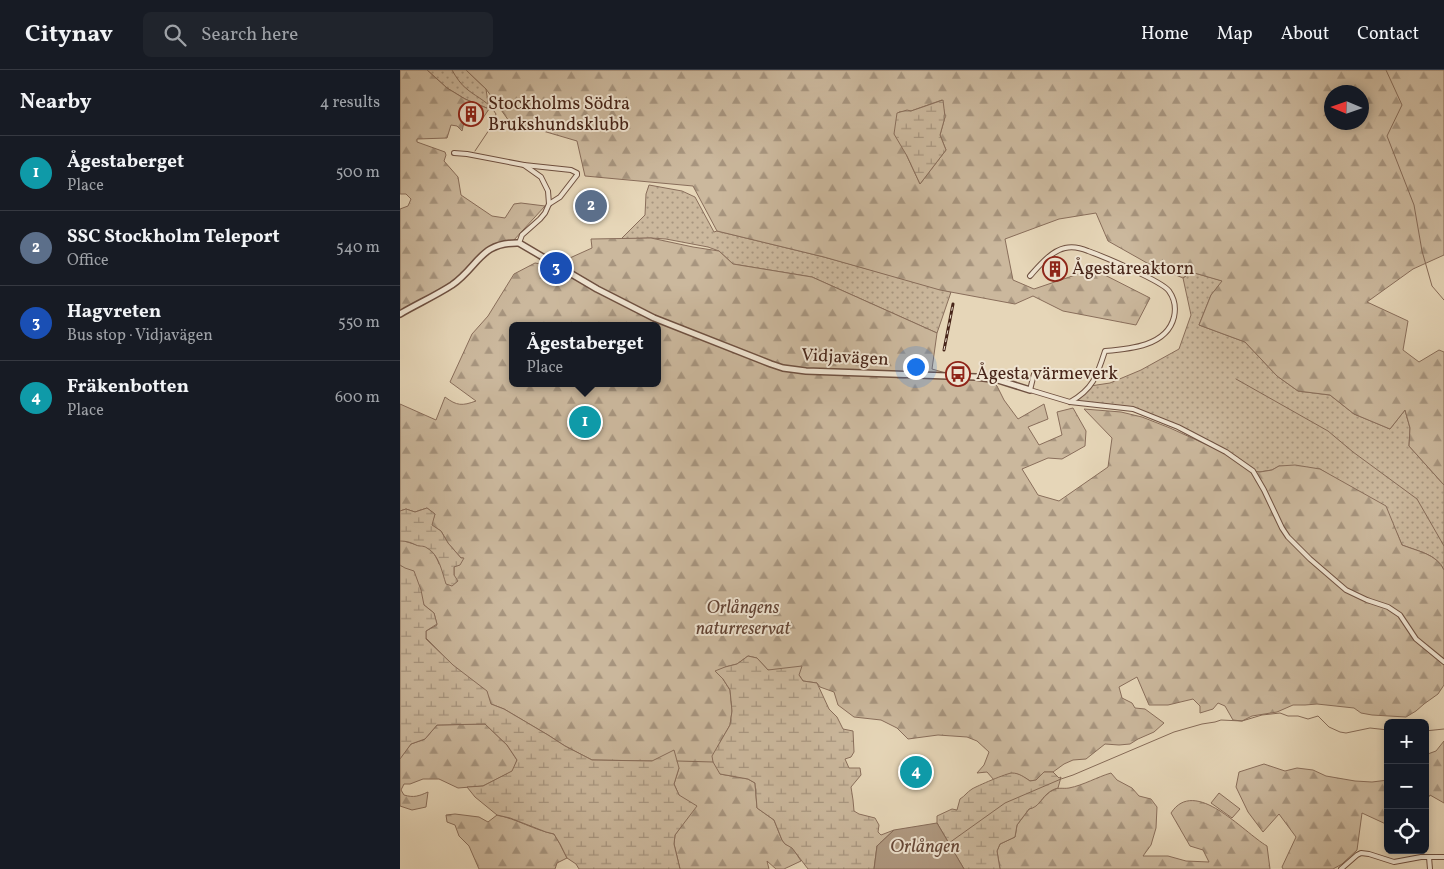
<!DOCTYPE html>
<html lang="en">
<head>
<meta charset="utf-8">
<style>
	body { margin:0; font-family:Vollkorn,serif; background:#20242c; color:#f1f3f6 }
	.controls { position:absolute; right:15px; bottom:15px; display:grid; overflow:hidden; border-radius:8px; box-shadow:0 2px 8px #0003 }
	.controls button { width:45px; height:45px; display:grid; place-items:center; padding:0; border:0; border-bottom:1px solid #363941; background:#171b24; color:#f1f3f6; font:25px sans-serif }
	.compass { position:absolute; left:924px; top:15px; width:45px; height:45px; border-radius:50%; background:#171b24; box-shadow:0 2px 8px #0003; rotate:272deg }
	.you { position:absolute; left:515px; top:296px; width:18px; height:18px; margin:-12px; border:4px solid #fff; border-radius:50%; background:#1a73e8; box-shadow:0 0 0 8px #1a73e833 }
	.badge { display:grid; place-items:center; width:32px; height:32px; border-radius:50%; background:#c59692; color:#fff; font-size:16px; font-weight:700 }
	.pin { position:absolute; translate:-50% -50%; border:2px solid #fff; box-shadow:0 1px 5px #0006 }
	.popup { position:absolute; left:109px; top:252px; width:152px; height:65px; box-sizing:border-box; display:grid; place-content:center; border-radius:8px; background:#171b24; filter:drop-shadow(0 1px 4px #0005); font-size:16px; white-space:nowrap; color:#9ea1a6 }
	.popup b { font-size:19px; color:#f1f3f6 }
	.popup::after { content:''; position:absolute; left:50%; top:100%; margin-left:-10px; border:10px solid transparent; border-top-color:#171b24 }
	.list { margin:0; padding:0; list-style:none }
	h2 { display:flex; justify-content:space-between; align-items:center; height:65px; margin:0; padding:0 20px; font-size:21px }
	h2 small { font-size:16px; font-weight:400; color:#9ea1a6 }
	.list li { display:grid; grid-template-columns:32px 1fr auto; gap:15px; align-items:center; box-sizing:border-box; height:75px; padding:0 20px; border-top:1px solid #363941 }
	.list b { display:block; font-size:19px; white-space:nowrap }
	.list p { margin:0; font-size:16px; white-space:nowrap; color:#9ea1a6 }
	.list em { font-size:16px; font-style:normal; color:#9ea1a6 }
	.icon { flex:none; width:28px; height:28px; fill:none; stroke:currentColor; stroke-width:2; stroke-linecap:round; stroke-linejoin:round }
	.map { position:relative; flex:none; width:1044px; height:799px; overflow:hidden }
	header { display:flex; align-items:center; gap:30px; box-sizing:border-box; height:70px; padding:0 25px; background:#171b24; border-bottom:1px solid #363941 }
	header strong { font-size:24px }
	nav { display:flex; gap:28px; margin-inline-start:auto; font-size:18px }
	.search { width:350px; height:45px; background:#20242c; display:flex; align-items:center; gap:12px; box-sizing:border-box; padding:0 18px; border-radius:8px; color:#9ea1a6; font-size:19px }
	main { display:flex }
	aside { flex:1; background:#171b24 }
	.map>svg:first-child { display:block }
	.grass { fill:url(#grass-dots); stroke:#896e5b }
	.forest { fill:url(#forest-firs); stroke:#896e5b; fill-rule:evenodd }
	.wetland { fill:url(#wetland-marsh); stroke:#896e5b }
	.pitch { fill:#cbb89d; stroke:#896e5b }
	.water { fill:#b09a82; stroke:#866b58 }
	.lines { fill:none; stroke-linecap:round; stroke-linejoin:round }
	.stream { stroke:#866b58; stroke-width:1 }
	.minor-casing { stroke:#6f5141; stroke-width:6 }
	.tertiary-casing { stroke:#6f5141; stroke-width:8 }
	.minor { stroke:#efe4d1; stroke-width:4 }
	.tertiary { stroke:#efe4d1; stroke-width:5 }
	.rail-casing { stroke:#472519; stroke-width:3 }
	.rail { stroke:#efe4d1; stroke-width:1; stroke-dasharray:4; stroke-linecap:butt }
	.labels { text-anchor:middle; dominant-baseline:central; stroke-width:4; stroke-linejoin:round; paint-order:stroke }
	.poi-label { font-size:18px; fill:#472519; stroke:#efe4d1; text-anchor:start }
	.street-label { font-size:18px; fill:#472519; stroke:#efe4d1 }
	.park-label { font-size:18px; font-style:italic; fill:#614233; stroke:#efe4d1 }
	.water-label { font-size:19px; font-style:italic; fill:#664838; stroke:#efe4d1 }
</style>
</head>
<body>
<header>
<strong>Citynav</strong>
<div class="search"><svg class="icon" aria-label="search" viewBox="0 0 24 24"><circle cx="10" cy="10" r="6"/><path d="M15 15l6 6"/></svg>Search here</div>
<nav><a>Home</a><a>Map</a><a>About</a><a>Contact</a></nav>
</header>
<main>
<aside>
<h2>Nearby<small>4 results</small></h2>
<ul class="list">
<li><span class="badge" style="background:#0f9aa8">1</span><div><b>Ågestaberget</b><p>Place</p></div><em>500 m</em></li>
<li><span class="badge" style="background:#5c6f8a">2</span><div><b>SSC Stockholm Teleport</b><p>Office</p></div><em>540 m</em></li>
<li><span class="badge" style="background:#1a4fb4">3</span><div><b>Hagvreten</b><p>Bus stop · Vidjavägen</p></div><em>550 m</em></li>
<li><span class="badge" style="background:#0f9aa8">4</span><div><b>Fräkenbotten</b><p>Place</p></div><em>600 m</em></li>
</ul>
</aside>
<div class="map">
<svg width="1044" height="799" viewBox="0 0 1044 799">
	<defs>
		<pattern id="grass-dots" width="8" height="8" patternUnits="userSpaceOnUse" patternTransform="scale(1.25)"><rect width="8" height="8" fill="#cbb89d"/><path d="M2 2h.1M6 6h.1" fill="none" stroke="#a7957f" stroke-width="1.8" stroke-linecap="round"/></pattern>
		<pattern id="forest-firs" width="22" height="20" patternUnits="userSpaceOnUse" patternTransform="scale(1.25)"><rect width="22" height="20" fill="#cbb89d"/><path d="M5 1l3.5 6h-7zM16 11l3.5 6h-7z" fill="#a7957f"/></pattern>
		<pattern id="wetland-marsh" width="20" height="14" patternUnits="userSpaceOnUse" patternTransform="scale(1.25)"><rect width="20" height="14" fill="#cbb89d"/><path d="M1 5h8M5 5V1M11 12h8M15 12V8" fill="none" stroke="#a7957f"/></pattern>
	</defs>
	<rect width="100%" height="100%" fill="#e6d6b8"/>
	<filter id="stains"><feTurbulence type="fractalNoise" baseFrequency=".004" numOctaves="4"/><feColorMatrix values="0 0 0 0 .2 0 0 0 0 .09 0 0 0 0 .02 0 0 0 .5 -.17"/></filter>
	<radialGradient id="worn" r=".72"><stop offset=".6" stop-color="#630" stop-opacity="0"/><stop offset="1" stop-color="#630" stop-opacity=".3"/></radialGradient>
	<g class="grass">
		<path d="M27,0H66L86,19L89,39L65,29L47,18Z"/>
		<path d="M249,115L282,121L295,127L314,162L317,161L424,187L551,222L537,263L412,207L333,194L319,181L308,177L266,169L251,168L221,169L245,145L246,124Z"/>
		<path d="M791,202L823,211L811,225L799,255L845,272L877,306L898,321L930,325L954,344L990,359L1005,340L1010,358L1009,376L1044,415V500C1037,484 1017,481 1002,475L997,463L933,407L920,399L879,396L872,400L859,402L853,401L794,365L733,339L670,332L690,316L710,313L741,300L779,279L791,245L783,208Z"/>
	</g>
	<g class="forest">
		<path d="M0,0H27L47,18L65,29L89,39L81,51L80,41L72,36L61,39L64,52L62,61L57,56L51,55L47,68L17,69V72L45,82L46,85L44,91L58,107L61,125L92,146L105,148L114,134L121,133L145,136L113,171L103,172L89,178L62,207L0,244V139L8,136L11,129L6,124H0Z"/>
		<path d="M66,0H1044V185L1013,199L967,232L1008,251L1003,280L1019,292L1039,280L1044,282V415L1009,376L1010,358L1005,340L990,359L954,344L930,325L898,321L877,306L845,272L799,255L811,225L822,211L791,202L783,208L747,193L708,171L696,143L659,149L605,169L613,210L634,219L693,199L750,228L736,255L663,241L633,226L615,234L540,220L424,187L317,161L293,116L185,106L177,71L109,51L86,19ZM932,22H962V52H932ZM542,30L545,47L540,65L546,80L520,114L507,86L499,42L511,41Z"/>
		<path d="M251,168L293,177L319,181L333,194L412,207L537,263L532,299L556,306L587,307L597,316L604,330L618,349L644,334L648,349L628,357L639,375L662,365L657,342L673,338L686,361L685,376L662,389L648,388L622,399L638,425L659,431L708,397L712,368L684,339L721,342L742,347L770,358L825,383L853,401L860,402L872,400L879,396L895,395L920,399L986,436L1002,475C1017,481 1037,484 1044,500V615L1038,624L1024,634L1016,641L1006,647L972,645L961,643L954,638L917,634L905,635H893L877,642L852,646L842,651L833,650L825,636L818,633L813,639L800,643V636L793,629L768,635H749L737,607L719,617L722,628L732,633L735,638L745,639L764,653L754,662L738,669L730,674L719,675L705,674L686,689L673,690L664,694L653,702H644L636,710L630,711C614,700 611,703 594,710L587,702L577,703L584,695L589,682L577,671L567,667L538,665L508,669L497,658L481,650L454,647L438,635L434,622L420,617L417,613L403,611L399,605L368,600L357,588L348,586L337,594L325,597L323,609L330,620L332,641L330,655L318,676L320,704L348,709L355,713L357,738L374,750L382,770L385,774L392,777L401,791L384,799H376L367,791L369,799H280L274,774L275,765L281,756L279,725L274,714L279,698L252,691L192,690L165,676L148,665L104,639L91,634L26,568V561L37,555L34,543L24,535L0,498V471L1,470C7,472 11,473 17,475C19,476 22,475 24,476C32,478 37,488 39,494L54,505V497L63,488H61L48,473L41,461L31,455L35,444L27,438L15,442L6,439L0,441V334L36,350L45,327C57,336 62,336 76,331L50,312L72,264L88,246L114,204L135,193L152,196L192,178L191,169ZM112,256H258V313H112Z"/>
		<path d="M85,654L107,675L117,690L113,701L83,716L58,718L39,709H23L10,714H4L1,720L4,725C14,728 19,726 28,722L26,737L12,740L0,736V689L1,686L11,674L25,669L37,655Z"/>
		<path d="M1044,671V733L1030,725L1025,733V685L1036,681Z"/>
		<path d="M864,694L885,701L897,698L913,700L926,706L955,711L972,712L988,710V755L962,743L957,780L942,794L933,799H883L882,797L896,767L879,744L863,762L848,742L836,717L839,702Z"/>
		<path d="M711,703L717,710L732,718L739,726L751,729L757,737L756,758L751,775L743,786H768L786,791L809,792L803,780L790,776L771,743C795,706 843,762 867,776L870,799H600L597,781L600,774L615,767L617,755L629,739C640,736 643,725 653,720C659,717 663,719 669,718C684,715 697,707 711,703Z"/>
		<path d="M55,744L79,747L88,752L97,745C117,749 134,760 154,764L160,774L167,788L157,793L155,799H79L69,776L59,766L55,755L47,752L46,745Z"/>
	</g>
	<g class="wetland">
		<path d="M543,30L545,47L540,65L546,80L520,114L507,86L494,64L497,43L507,40L511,41Z"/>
		<path d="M27,438L35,444L32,455L41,461L48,473L61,488H64L60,495L54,497V505L58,511L52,516L46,514C42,502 39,484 27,478C23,475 20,477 16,475C10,472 6,471 0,471V441L6,439L15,442Z"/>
		<path d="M0,495L5,498L14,501L21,520L24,535L34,543L37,554L26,561V569L53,595L87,621L91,634L104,639L148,665L165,676L192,690L252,691L274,680L279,698L274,714L279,725L297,736L275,765L274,774L280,799H179L176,794L167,788L160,774L154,764L146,762L110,748L97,745L75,727L67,717L83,716L112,701L117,690L107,675L85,654L37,655L25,669L11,674L0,689Z"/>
		<path d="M348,586L357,588L368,600L402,596L399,605L403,611L417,613L429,639L437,647L443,659L453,661L454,682L451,687L445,689L449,698H460L461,705L451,717L453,730L454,741L459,744L475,748L479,755L478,762L481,765L494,760L477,776L474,799H408L392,778L385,774L382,770L374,750L357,738L355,713L348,709L320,704L313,692L312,686L330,655L332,641L330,620L323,609L315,601L325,597L337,594Z"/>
		<path d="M644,702H653L659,708L661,707L658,718C654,719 650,721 647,724C640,730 639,737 629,739L617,755L615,767L600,774L597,781L600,799H564L537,753V746L552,739L557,740L560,729C565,726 567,722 572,719C577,716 607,703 612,703C619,703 624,707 630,711L636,710Z"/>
	</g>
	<path class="pitch" d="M819,723L840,739L832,748L811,733Z"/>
	<path class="water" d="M537,753L564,799H474L477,776L494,760Z"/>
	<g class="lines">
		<g class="stream">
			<path d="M52,0C56,7 61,15 68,20C78,28 89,32 96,44L91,57L75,81"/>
			<path d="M986,0L1002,35L987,66L1014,135L1022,181L1032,216L1044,230"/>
			<path d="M836,309L928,361L953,382L1017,429L1044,476"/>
			<path d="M1025,661L1044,659"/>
			<path d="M277,691L313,692"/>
			<path d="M549,773L605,733L661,709L673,705L774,662L802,654L815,652L821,650L842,651L862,645L880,643L888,646H898L908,649L918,646L929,657L940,662L946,663L970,658L988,660"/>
		</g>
		<defs>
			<g id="minor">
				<path d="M54,83L67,84L124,95L141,107L148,121L149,134"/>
				<path d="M119,173L122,165L140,149L145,143L149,134L160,127L177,105V103L171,100L124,95"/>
				<path d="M630,206C639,196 651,181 665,178C673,176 681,178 688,181C702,186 762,211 769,221C774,228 776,238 774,247C767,276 730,279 705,281C697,306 693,319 670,332"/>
				<path d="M634,304L630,320L670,332L733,339L778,357L826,382L853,401L864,420L882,458L888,467L910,489L946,520L967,530L988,537L1000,545L1016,569L1044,592"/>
				<path d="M1029,787L1030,799"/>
				<path d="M941,799L957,785L961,783L969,784L994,792L1021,787H1044"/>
			</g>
			<path id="tertiary" d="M0,244C17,234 35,226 52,215C79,196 80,172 119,173L197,219L254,248L371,294L383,298L406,301L576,307L598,310L630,320"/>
		</defs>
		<use href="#minor" class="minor-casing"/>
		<use href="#tertiary" class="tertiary-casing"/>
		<use href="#minor" class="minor"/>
		<use href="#tertiary" class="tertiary"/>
		<defs>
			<path id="rail" d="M544,280L553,234"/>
		</defs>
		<use href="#rail" class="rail-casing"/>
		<use href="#rail" class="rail"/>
	</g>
	<defs>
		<symbol id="building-ring" viewBox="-11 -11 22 22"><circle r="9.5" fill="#efe4d1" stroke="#8f2418" stroke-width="1.5"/><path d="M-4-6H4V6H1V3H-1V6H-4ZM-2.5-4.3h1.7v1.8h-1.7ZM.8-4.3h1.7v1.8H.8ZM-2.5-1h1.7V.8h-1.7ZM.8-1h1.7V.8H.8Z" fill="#8f2418"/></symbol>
		<symbol id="bus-ring" viewBox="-11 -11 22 22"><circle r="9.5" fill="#efe4d1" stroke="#8f2418" stroke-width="1.5"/><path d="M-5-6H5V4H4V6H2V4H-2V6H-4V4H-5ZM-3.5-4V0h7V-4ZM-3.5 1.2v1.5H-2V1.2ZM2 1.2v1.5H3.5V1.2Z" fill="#8f2418"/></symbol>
	</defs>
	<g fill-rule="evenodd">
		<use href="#building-ring" x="57" y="30" width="28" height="28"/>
		<use href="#building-ring" x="641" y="185" width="28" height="28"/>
		<use href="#bus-ring" x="544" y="290" width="28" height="28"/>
	</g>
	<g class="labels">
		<g class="poi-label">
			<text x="88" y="34">Stockholms Södra<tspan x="88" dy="21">Brukshundsklubb</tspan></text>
			<text x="672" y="199">Ågestareaktorn</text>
			<text x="576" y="304">Ågesta värmeverk</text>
		</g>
		<g class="street-label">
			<text transform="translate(445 288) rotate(3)">Vidjavägen</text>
		</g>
		<g class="park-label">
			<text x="343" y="538">Orlångens<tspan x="343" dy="21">naturreservat</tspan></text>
		</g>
		<g class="water-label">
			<text x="525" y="777">Orlången</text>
		</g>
	</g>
	<rect width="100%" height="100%" filter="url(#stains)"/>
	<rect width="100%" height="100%" fill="url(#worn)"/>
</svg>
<div class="controls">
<button>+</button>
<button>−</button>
<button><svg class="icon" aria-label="locate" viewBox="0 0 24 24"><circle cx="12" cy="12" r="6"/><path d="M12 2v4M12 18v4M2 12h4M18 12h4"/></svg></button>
</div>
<svg class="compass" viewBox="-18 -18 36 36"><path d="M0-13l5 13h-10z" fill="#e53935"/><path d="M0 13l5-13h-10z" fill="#9ea1a6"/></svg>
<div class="you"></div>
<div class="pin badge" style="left:185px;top:352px;background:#0f9aa8">1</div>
<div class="popup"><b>Ågestaberget</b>Place</div>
<div class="pin badge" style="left:191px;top:136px;background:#5c6f8a">2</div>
<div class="pin badge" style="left:156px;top:198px;background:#1a4fb4">3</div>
<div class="pin badge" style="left:516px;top:702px;background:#0f9aa8">4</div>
</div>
</main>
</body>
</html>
